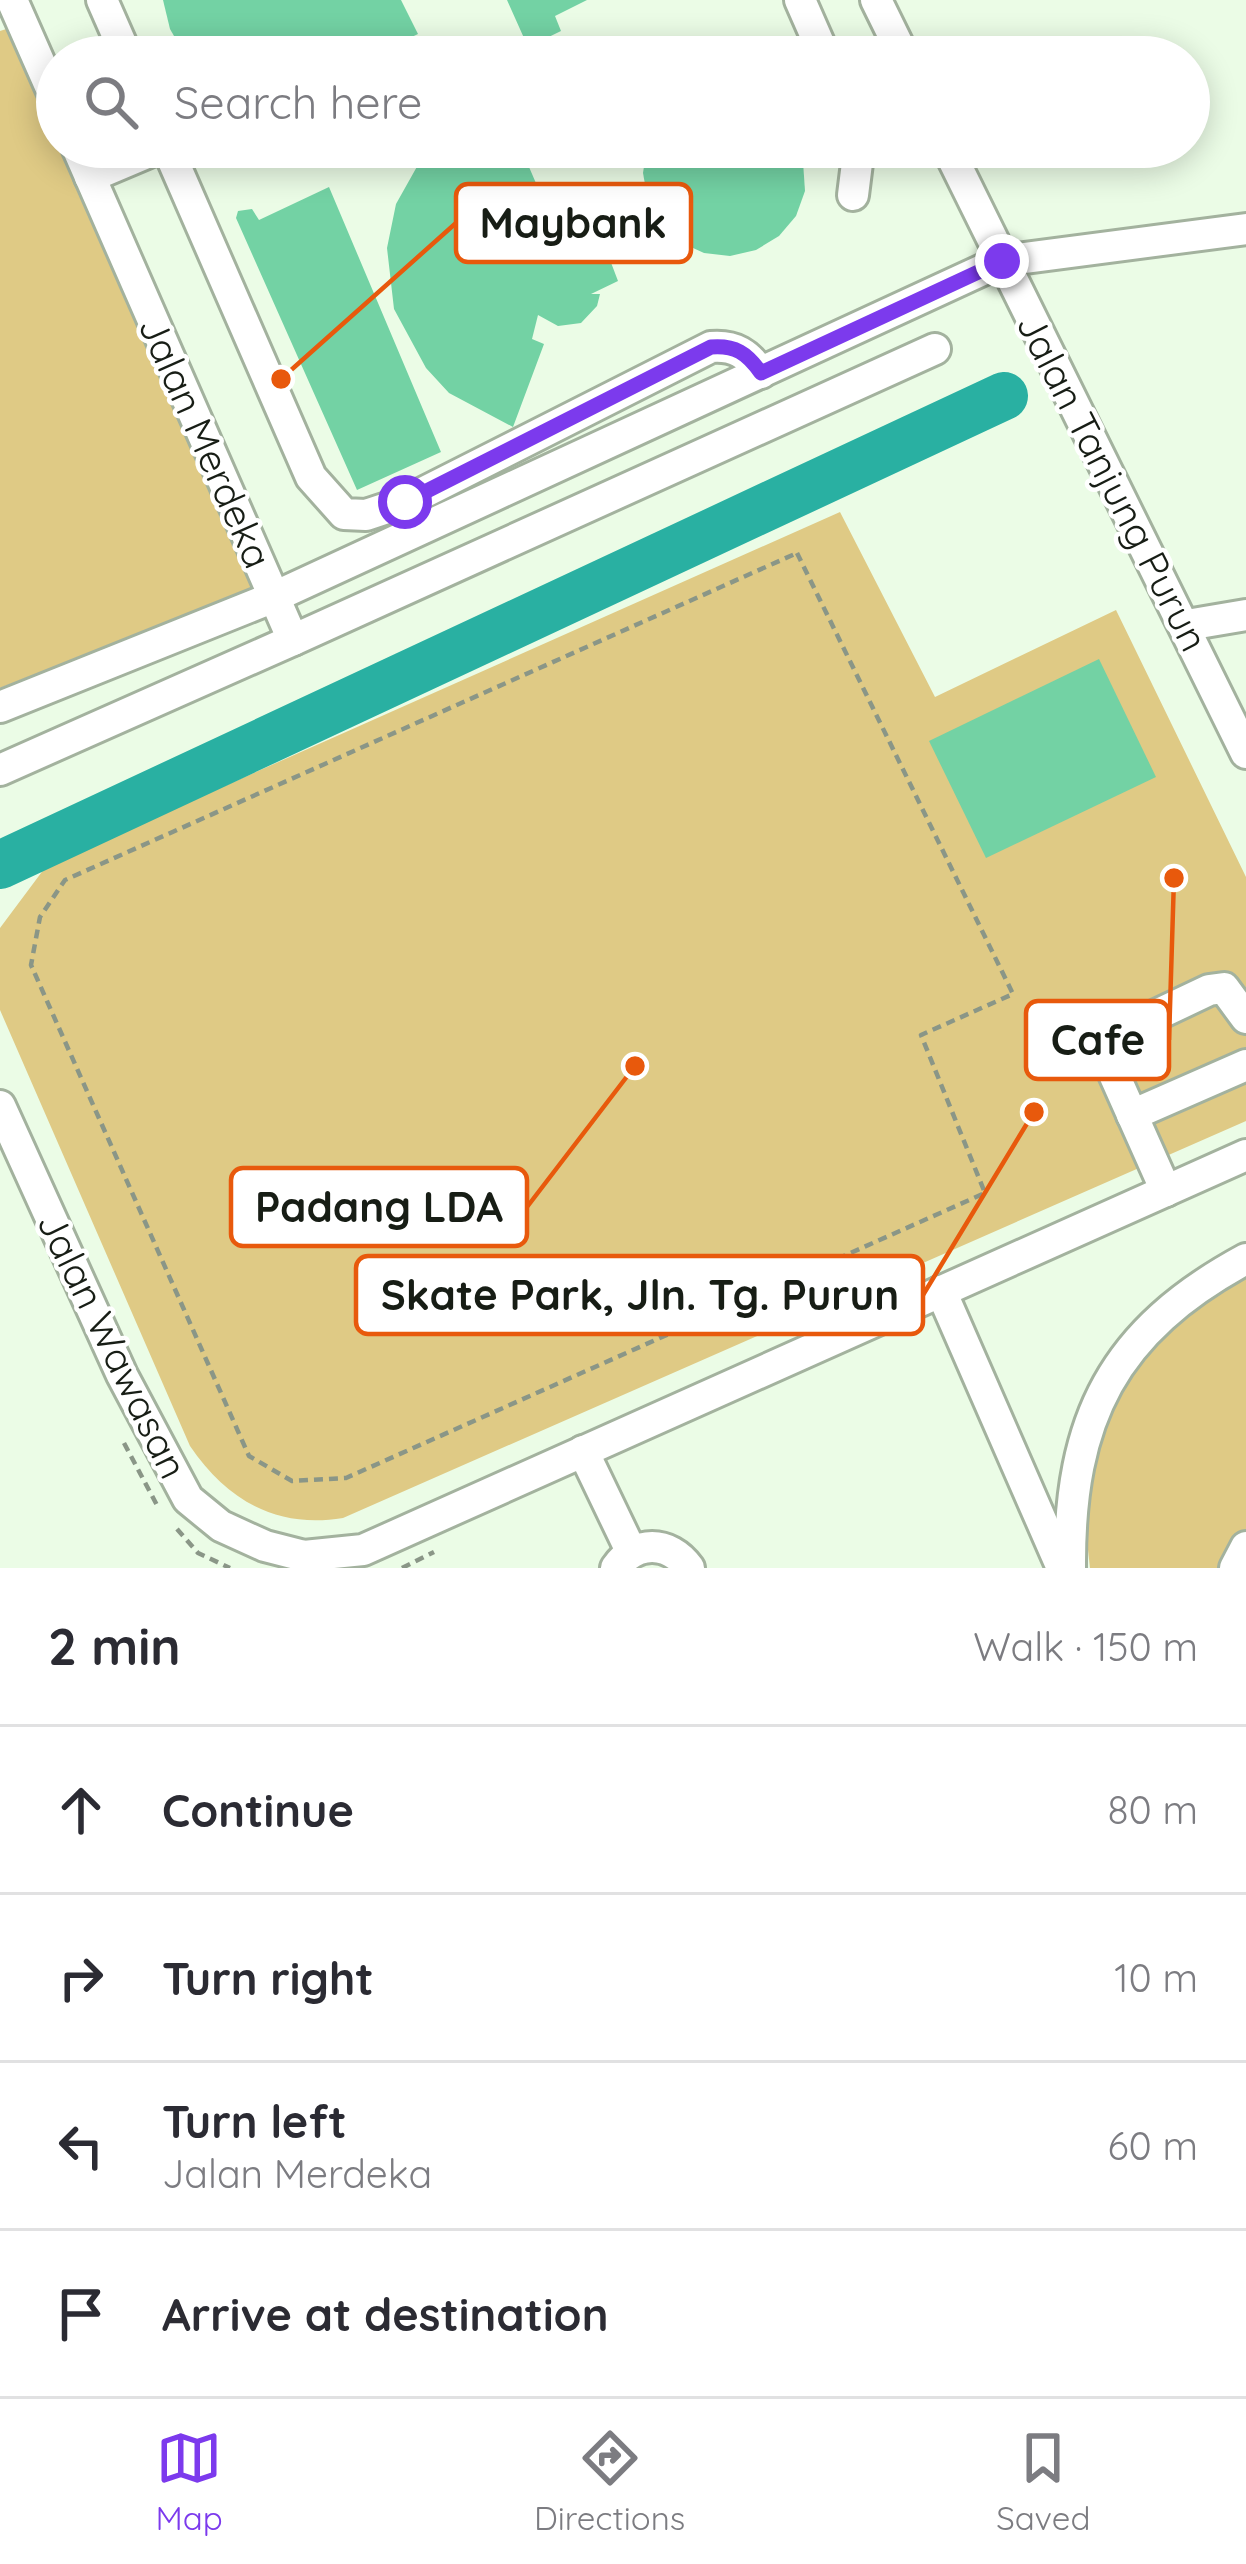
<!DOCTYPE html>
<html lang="en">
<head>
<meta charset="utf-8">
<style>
	body { margin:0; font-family:Quicksand,sans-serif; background:#f2f2f3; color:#2b2b33 }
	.stop { position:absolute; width:36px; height:36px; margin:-27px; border:9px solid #7c3aed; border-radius:50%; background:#fff }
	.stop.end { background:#7c3aed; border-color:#fff; box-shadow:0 3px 12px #0008 }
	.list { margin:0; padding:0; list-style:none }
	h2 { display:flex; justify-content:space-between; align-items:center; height:156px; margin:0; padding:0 48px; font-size:51px }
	h2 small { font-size:39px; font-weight:400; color:#7c7c81 }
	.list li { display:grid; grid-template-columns:78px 1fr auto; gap:36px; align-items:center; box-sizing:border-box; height:168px; padding:0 48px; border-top:3px solid #e1e1e2 }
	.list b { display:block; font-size:45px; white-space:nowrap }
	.list p { margin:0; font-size:39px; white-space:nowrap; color:#7c7c81 }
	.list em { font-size:39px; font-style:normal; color:#7c7c81 }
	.icon { flex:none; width:66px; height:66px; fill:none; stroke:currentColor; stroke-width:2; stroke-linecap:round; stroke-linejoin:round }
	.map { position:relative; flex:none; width:1246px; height:1568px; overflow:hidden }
	.search { position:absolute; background:#fff; box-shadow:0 6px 30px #0003; left:36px; right:36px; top:36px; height:132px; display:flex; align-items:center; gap:30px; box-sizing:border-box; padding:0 42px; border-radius:66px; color:#7c7c81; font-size:45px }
	.sheet { height:828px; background:#fff }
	nav { display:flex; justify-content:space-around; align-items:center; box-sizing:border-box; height:168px; border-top:3px solid #e1e1e2; background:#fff; font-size:33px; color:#7c7c81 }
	nav a { display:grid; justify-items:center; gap:6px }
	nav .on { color:#7c3aed }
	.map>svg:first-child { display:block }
	.green { fill:#dfca85 }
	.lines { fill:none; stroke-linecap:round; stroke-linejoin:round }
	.river { stroke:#29b0a2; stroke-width:48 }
	.building { fill:#73d2a4 }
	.minor-casing { stroke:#a3b29e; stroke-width:36 }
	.path { stroke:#8a9687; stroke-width:4.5; stroke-dasharray:9 6; stroke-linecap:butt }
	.minor { stroke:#fff; stroke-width:30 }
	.route { stroke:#7c3aed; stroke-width:15 }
	.labels { text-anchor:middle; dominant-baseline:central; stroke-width:9; stroke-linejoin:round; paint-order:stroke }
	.street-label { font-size:39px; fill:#171d15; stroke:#fff }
	.leader { fill:none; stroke:#e8590c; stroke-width:4.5 }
	.callout-dot { fill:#e8590c; stroke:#fff; stroke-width:4.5 }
	.callout { fill:#fff; stroke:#e8590c; stroke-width:4.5 }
	.callout-label { font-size:42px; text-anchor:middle; font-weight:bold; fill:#171d15 }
</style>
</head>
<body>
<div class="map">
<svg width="1246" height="1568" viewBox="0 0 1246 1568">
	<rect width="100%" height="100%" fill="#ebfce6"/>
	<g class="green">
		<path d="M22,24L57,106V147H74L260,587L0,688V31Z"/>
		<path d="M840,512L935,697L1116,610L1246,877V1121L343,1518C276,1529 227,1500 190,1446L0,1010V928L47,865Z"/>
		<path d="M1246,1273V1568H1090L1084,1513L1107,1410L1164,1328Z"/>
	</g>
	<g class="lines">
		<path class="river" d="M0,865L1004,396"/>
	</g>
	<g class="building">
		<path d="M163,0H401L418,34L370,57H186L170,29Z"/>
		<path d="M507,0H587L555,16L561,31L528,47Z"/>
		<path d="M428,147H489L496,165L523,153L560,239L596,223L618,281L591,294H600L597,306L581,323L558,326L538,315L532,339L544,344L513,427L449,393L426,368L394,309L387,248L396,204Z"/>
		<path d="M647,147H802L805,191L796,216L779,236L756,250L730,256L704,253L680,242L648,201L643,173Z"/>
		<path d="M329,187L441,452L357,490L236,218L238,211L252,209L259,220Z"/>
		<path d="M1099,659L1156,777L986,858L929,741Z"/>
	</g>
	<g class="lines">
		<defs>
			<g id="minor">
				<path d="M12,0L57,102"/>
				<path d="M102,0L127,57"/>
				<path d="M800,0L825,57"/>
				<path d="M876,0L904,57"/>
				<path d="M77,147L293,640L935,349"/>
				<path d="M167,147L311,477L344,514L366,515L405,502L711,347C735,345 748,354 761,373"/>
				<path d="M947,147L1246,753"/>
				<path d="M90,177L161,147"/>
				<path d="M853,195L859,147"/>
				<path d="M1187,625L1246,615"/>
				<path d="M0,707L274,597L1002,261L1246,229"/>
				<path d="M0,770L293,640"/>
				<path d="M0,1106L122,1375L188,1499L221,1526L265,1546L304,1556L363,1550L1246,1155"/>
				<path d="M1132,1115L1246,1065"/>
				<path d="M1166,1191L1109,1063L1112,1036L1209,990L1224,988L1246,1018"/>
				<path d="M941,1291L1062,1568"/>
				<path d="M583,1451L631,1551"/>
				<path d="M616,1568C635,1540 669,1540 689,1568"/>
				<path d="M1070,1568C1069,1418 1113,1331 1246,1259"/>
				<path d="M1235,1568L1246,1547"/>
			</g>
		</defs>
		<use href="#minor" class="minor-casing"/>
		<g class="path">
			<path d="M797,553L1013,994L921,1035L985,1193L346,1478L292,1481L249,1456L31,965L40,917L65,880Z"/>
			<path d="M124,1443L158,1507"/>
			<path d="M177,1529L198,1553L230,1568"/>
			<path d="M402,1568L434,1552"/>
		</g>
		<use href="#minor" class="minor"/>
	</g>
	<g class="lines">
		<path class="route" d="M405,502L711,347C735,345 747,353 761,373L1002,261"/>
	</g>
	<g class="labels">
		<g class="street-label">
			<text transform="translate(206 442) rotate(66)">Jalan Merdeka</text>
			<text transform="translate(1113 482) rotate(63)">Jalan Tanjung Purun</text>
			<text transform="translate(113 1345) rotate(64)">Jalan Wawasan</text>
		</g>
	</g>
	<path class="leader" d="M281 379L456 223M1174 878L1169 1040M635 1066L527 1207M1034 1112L923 1295"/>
	<g class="callout-dot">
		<circle cx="281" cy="379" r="12"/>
		<circle cx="1174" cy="878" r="12"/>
		<circle cx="635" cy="1066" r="12"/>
		<circle cx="1034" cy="1112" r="12"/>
	</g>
	<g class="callout">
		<rect x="456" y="184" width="235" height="78" rx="12"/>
		<rect x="1026" y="1001" width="143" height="78" rx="12"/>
		<rect x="231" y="1168" width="296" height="78" rx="12"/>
		<rect x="356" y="1256" width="567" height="78" rx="12"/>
	</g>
	<g class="callout-label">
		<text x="573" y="238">Maybank</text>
		<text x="1098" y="1055">Cafe</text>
		<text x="379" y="1222">Padang LDA</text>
		<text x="640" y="1310">Skate Park, Jln. Tg. Purun</text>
	</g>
</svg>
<div class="stop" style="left:405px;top:502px"></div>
<div class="stop end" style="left:1002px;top:261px"></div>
<div class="search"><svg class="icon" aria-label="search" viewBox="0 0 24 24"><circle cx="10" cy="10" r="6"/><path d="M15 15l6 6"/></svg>Search here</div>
</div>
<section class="sheet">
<h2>2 min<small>Walk · 150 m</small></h2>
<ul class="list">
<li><svg class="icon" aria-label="ahead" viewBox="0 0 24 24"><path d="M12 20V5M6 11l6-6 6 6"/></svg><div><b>Continue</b></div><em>80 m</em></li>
<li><svg class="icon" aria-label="right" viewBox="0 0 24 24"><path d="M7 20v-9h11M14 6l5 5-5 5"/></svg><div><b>Turn right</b></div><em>10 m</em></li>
<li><svg class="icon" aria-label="left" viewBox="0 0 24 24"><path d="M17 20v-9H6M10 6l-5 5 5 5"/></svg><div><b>Turn left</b><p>Jalan Merdeka</p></div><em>60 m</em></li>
<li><svg class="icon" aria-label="arrive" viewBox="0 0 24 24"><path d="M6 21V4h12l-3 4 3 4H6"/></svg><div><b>Arrive at destination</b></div></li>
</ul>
</section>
<nav>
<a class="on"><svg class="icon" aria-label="map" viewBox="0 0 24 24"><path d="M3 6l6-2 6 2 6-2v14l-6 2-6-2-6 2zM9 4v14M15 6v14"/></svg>Map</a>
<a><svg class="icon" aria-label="directions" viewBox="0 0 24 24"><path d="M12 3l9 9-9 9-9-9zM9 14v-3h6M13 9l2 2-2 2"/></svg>Directions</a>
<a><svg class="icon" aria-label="saved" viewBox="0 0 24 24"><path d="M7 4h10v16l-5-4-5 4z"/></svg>Saved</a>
</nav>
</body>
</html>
